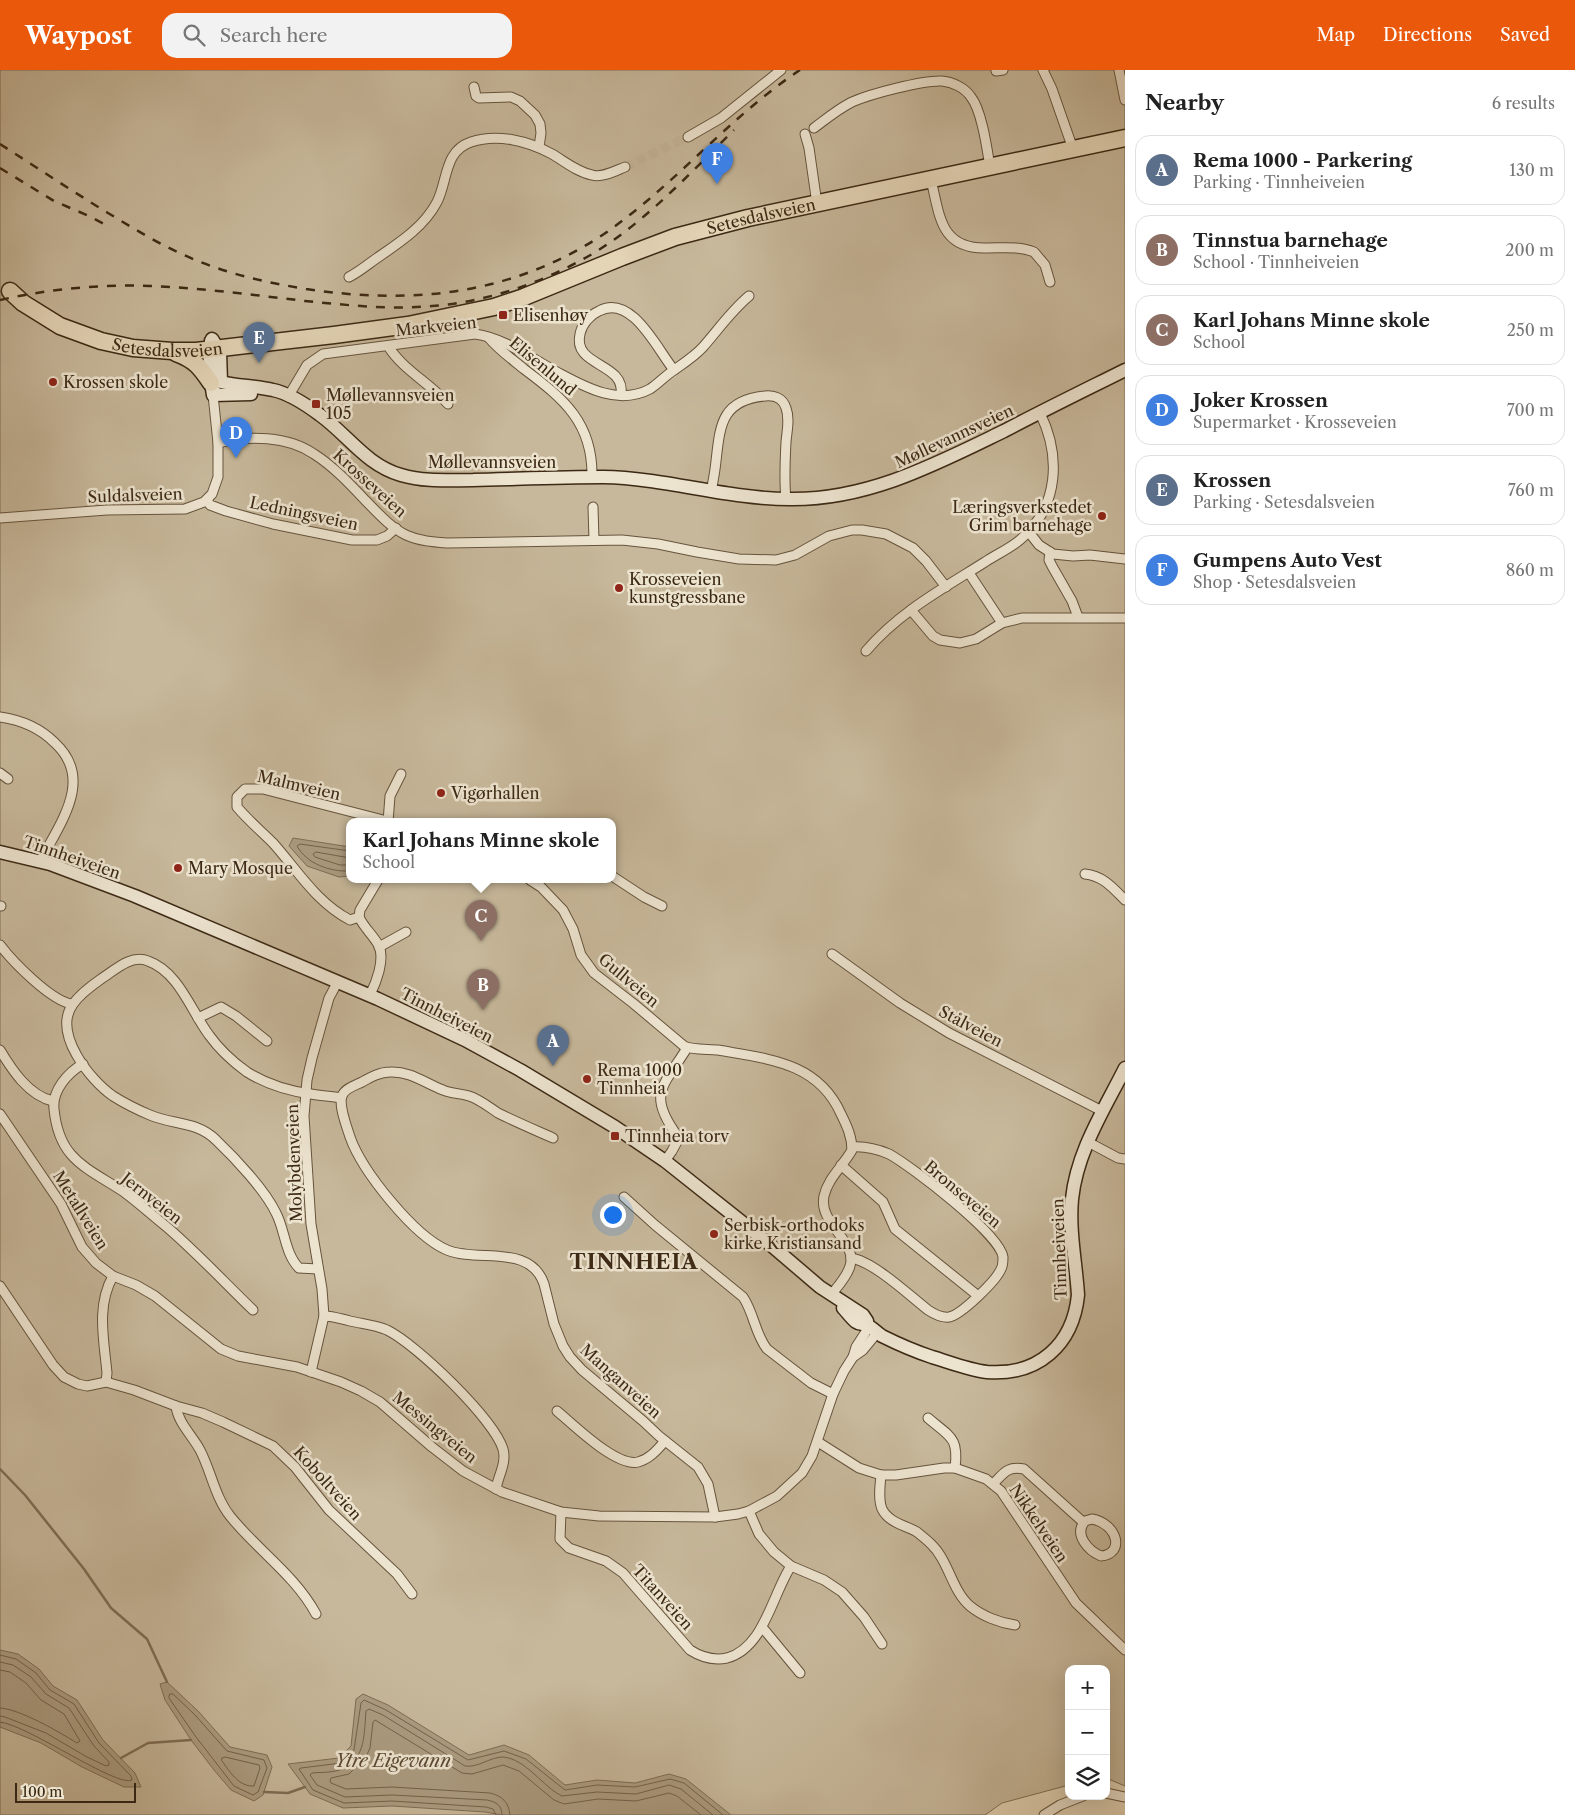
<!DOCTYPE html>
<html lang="en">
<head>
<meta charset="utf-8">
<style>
	body { margin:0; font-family:"Libre Caslon Text",serif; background:#f2f2f2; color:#222 }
	.controls { position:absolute; right:15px; bottom:15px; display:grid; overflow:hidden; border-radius:10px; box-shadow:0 5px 20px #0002 }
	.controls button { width:45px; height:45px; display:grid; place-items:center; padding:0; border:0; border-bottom:1px solid #e0e0e0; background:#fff; color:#222; font:25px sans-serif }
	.scale { position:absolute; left:15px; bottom:12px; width:121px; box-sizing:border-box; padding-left:5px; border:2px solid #3c2914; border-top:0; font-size:14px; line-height:18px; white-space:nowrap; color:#3c2914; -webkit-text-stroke:4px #ede4d0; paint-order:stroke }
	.you { position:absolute; left:612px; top:1144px; width:18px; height:18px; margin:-12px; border:4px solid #fff; border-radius:50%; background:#1a73e8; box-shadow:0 0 0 8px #1a73e833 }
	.badge { display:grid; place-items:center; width:32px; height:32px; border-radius:50%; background:#ea580c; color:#fff; font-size:16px; font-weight:700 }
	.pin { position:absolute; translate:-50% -41px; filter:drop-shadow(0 1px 2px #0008) }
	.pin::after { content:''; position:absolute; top:26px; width:18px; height:15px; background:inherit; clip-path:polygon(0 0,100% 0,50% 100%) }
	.popup { position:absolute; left:346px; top:748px; width:270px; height:65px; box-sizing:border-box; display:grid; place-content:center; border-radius:10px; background:#fff; filter:drop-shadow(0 1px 4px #0005); font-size:16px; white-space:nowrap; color:#767676 }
	.popup b { font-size:19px; color:#222 }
	.popup::after { content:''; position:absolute; left:50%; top:100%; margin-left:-10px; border:10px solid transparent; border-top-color:#fff }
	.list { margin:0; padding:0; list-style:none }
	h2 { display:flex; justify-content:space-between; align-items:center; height:65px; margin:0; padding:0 20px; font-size:21px }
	h2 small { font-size:16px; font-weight:400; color:#767676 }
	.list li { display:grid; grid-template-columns:32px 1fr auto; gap:15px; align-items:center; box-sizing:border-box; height:70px; margin:0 10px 10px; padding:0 10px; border:1px solid #e0e0e0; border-radius:15px }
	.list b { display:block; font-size:19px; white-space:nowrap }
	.list p { margin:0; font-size:16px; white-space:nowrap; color:#767676 }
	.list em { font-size:16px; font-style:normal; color:#767676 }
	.icon { flex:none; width:28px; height:28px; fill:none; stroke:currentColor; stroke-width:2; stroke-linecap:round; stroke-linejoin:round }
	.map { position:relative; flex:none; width:1125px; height:1745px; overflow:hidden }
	header { display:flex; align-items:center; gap:30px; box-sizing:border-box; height:70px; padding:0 25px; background:#ea580c; color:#fff }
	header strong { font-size:24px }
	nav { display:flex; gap:28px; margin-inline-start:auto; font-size:18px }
	.search { width:350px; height:45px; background:#f2f2f2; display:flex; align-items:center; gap:12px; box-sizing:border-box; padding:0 18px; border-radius:15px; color:#767676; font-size:19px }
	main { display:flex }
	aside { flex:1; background:#fff }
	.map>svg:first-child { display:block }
	.green { fill:#c7b89b; stroke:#827058; fill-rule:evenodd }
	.water { fill:#ab9b80; stroke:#7f6d55 }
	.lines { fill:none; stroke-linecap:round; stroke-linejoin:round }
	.shore { stroke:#74624a; stroke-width:1 }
	.stream { stroke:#7f6d55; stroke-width:2.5 }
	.street-tunnel { stroke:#c2b396; stroke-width:9; stroke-dasharray:9 4.5; stroke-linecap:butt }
	.street-casing { stroke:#66543d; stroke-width:11 }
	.secondary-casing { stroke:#3c2914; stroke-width:15 }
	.highway-casing { stroke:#3c2914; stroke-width:19 }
	.street { stroke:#ede4d0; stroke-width:9 }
	.secondary { stroke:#ede4d0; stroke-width:12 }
	.highway { stroke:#e4d5b7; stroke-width:16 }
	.rail { stroke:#3c2914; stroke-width:2.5; stroke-dasharray:9 9; stroke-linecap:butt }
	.poi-dot { fill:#8f2418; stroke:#ede4d0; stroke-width:2 }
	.labels { text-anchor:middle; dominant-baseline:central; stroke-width:5; stroke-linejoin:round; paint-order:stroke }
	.street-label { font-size:16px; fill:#3c2914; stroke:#ede4d0 }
	.poi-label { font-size:16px; fill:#3c2914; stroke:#ede4d0; text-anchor:start }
	.water-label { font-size:18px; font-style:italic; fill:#5d4b34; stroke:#ede4d0 }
	.district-label { font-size:21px; font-weight:bold; letter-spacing:1px; fill:#3c2914; stroke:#ede4d0 }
</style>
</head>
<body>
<header>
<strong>Waypost</strong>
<div class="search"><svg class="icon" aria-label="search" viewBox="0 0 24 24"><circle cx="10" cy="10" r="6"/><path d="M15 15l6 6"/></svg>Search here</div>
<nav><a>Map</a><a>Directions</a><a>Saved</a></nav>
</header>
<main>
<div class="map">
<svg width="1125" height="1745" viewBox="0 0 1125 1745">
	<rect width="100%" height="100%" fill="#e4d5b7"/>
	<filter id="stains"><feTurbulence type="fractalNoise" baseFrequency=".004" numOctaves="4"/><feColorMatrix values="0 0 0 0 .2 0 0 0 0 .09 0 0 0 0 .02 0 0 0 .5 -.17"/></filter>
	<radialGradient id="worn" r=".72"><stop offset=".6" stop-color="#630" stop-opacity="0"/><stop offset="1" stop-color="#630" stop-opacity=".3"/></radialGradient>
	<path class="green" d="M0,0H1125V1716L1106,1708V1599H1069V1715L1002,1733L985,1745H0ZM350,752H612V810H350Z"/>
	<g class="water">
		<path d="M293,768L350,777V806L339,807L307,796L289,776Z"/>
		<path d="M0,1580L18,1584L39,1599L53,1616L77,1630L103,1670L135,1703L141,1717H124L82,1697L41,1673L0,1657Z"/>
		<path d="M167,1612L199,1642L230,1677L267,1685L272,1697L263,1725L254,1731L231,1720L214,1700L191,1670L165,1630L160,1614Z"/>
		<path d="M363,1624L388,1635L469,1685L504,1675L529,1685L565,1715L597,1710L635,1713L669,1704L686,1709L731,1745H502L485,1742L392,1736L343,1738L310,1724L288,1694L339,1688L351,1676L356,1629Z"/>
	</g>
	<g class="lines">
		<g class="shore">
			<path d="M350,781L300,774L297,776C307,794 330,802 350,801"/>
			<path d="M350,788L316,782L313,784L315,787L340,795H350"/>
			<path d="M0,1585L16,1589L36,1603L50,1620L74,1634L99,1673L131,1706L132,1710C117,1718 28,1655 0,1652"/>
			<path d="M0,1592L13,1595L31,1607L46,1624L69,1638L94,1676L109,1692V1695L106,1696L87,1687L46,1663L5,1647L0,1646"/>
			<path d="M0,1600L10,1602L26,1613L41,1630L64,1644L80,1671L77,1673C59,1662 20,1639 0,1638"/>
			<path d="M170,1624H173L195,1645L227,1681L264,1690L267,1698L258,1722L253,1725L234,1716L196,1667L169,1628Z"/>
			<path d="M222,1688L225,1687L259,1695L260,1698L254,1716C239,1717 230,1702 222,1691Z"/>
			<path d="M496,1745L493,1739L486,1737L392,1731L344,1733L313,1720L299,1699L301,1698L341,1693L354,1680L361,1633L364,1630L386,1640L468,1690L504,1681L526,1689L565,1720L597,1715L635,1717L670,1709L684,1713L723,1745"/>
			<path d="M502,1745C502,1735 496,1732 487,1730L392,1725L345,1727L317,1715L310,1705L312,1703C322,1702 336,1703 344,1698C366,1688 364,1662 366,1641L369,1639L383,1645L465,1696C478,1698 490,1687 503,1687C526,1689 543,1717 562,1726L597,1722L636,1724L669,1715L681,1719L713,1745"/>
			<path d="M510,1745C509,1732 502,1726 490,1723L392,1717L346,1719L331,1713L330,1710L331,1708L349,1704L366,1687L370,1678L373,1652L375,1650L462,1703L472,1704L503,1695L519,1701L554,1730L564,1734L598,1729L636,1731L669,1723L677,1726L701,1745"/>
		</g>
		<g class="stream">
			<path d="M0,1399L25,1425L84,1499L111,1538L147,1569L167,1612"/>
			<path d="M121,1688L148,1673L191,1670"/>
			<path d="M264,1722L288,1723L305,1717"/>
		</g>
		<path class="street-tunnel" d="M625,97L688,67"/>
		<defs>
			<g id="street">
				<path d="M1043,0L1052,19L1073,79"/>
				<path d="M1119,0L1125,30"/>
				<path d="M996,1L1003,0"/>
				<path d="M474,17L476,26L479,28L511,27L520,31L535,45L540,54L541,63L539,77"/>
				<path d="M814,58C826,49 838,39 852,32C870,24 923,10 942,11C953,12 965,18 971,27C982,41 987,79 990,97"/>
				<path d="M805,64L809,78L817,134"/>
				<path d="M688,67L721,48L781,0"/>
				<path d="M931,110C940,146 940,180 988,178C1003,178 1019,176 1034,182L1045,195L1050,212"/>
				<path d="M349,207C359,202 367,195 377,188C399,173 424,157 437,132C448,110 444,81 471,72C497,63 528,71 552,84C564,91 577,102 592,105C602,108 615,101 625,97"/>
				<path d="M489,268C499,280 512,289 524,299C564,329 593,353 592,407"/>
				<path d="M388,276C403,300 430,313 448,334"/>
				<path d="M621,325C626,292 572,297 580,264C582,254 590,245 599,241C632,223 658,281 674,300"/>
				<path d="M288,327L307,295L323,284L475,264C504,268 531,288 557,302C585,317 618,336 650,319C658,314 665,306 674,300C684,293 695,286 703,277C718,260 731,241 749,226"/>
				<path d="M218,373C248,365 288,366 314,384C333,396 350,414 365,430C377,442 390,457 406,465C419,471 433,472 447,473L622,470L658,474L697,482L739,489L776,490L795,485L829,466L852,460H862L886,464L913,478L926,491L946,517"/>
				<path d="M711,422C713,412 715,401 716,391C720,356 721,330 765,326C774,325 783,328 786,338C790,349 787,360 786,372C785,391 784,411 786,429"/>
				<path d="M207,430L210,435L226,441L273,454L352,470H377L387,466L396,458"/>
				<path d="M593,437L594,470"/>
				<path d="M0,448L107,440L185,439L204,432L212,424L218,407V373L213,325L216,321"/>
				<path d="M1028,461L1039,475L1053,484L1073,486L1090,485L1125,489"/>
				<path d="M1050,482L1049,490L1052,496L1072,531L1078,547"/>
				<path d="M969,503L1002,553"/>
				<path d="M911,540L933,566L940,570L960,573L976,569L1002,553L1022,548H1125"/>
				<path d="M866,581C899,542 944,518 985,492C997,484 1011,478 1021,469C1059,436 1061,386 1040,343"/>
				<path d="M0,647C21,650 40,658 55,673C95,710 59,754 40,792"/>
				<path d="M0,703L8,709"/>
				<path d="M388,752L390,726L401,704"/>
				<path d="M1085,804C1103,806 1112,817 1125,830"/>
				<path d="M612,806L644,827L662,836"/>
				<path d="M530,810L541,817L563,840L573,859L581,885L594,903L634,934L684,976C691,980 708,979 718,980C768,989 818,992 841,1044C847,1056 852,1067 852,1080C843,1096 828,1108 824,1126C818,1154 858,1171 850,1196C847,1207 837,1217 831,1225"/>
				<path d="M0,836H1"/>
				<path d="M359,847L350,850C316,832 298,801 273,773C261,761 248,750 237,737V727L245,719H263L387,751"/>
				<path d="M0,875C13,892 51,931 72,934"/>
				<path d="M379,877L406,862"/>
				<path d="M832,884L900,933L949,963L1102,1041"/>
				<path d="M370,925C376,913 385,890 379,876C374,866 364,858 359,847L360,840L378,810"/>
				<path d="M198,948L221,937L236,946L267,971"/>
				<path d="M0,980C12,1000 29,1026 53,1031"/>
				<path d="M83,994C67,1003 52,1021 54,1039C59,1090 86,1097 124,1122C139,1133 153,1146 168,1158C198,1184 225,1213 253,1240"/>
				<path d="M0,1044L61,1134L82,1177L96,1193L113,1206L136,1215L155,1226L221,1279L238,1286L297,1297L341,1312L361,1321L380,1332L432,1377L463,1401L502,1422L561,1442L599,1446L715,1447L738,1444L749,1441L777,1426L802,1403L812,1386L833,1324L844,1301L853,1287L856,1277L869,1257"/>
				<path d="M553,1068C535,1060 516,1052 498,1043C489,1037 479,1029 469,1026C460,1023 452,1024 443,1020C425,1013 410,1001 390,1002C380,1002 371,1007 362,1012C356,1015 346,1018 343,1024C337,1033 347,1057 350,1067C362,1101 414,1166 447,1180C478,1193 530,1173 544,1214L554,1254L563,1276L570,1287L582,1300L643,1351L659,1366L698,1397L708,1414L715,1447"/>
				<path d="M1088,1072L1118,1088L1125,1089"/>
				<path d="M665,1091L672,1081L679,1068C646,1024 663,1017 687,978"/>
				<path d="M841,1095L883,1132L895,1159L977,1225"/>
				<path d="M624,1127L655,1155L743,1227C754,1243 755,1264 767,1279L811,1313L833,1324"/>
				<path d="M851,1188C873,1191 910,1226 928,1240C934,1244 941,1248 949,1247C961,1245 996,1211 1001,1199C1003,1196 1003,1190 1003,1187C1000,1164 911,1096 889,1084C877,1079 865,1076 852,1077"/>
				<path d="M318,1199L299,1198C285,1184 285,1160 276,1143C265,1120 235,1088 216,1070C197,1051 173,1055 150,1045C138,1040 124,1033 113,1026C90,1010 52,963 73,934C80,924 91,916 101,909C115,900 131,884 148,891C179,902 191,941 209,965C219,979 233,992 247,1002C266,1014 289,1021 311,1024C321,1026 331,1026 341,1028"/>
				<path d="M0,1216L53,1295L64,1307L78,1314L87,1316L106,1312L134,1320L176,1336L202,1343L223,1352L273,1376L295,1397L329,1440L397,1504L412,1524"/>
				<path d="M324,1246L322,1219L311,1154L304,1046L307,1010L312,988L329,928L337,913"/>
				<path d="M853,1287L863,1280L877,1263"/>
				<path d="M311,1302L324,1246C333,1246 341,1249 350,1251C363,1254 375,1255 387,1260C416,1274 493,1348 503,1379C507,1393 498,1406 496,1419"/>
				<path d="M106,1312L107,1303C104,1270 96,1236 113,1206"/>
				<path d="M176,1336C178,1353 192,1365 200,1380C211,1401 215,1427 230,1446C257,1480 295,1505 316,1544"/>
				<path d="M557,1341C574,1355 616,1397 638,1392C650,1389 658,1379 665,1371"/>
				<path d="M928,1348C950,1367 959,1367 955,1398"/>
				<path d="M818,1372L859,1398L881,1405H896L944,1398H955L986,1409L1001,1421L1005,1427L1076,1533L1125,1580"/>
				<path d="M881,1405C880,1416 878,1429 882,1439C889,1453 905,1455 917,1462C922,1466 927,1470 931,1474C949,1491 952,1521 970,1536C982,1546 1000,1553 1015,1555"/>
				<path d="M993,1414C1004,1403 1007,1396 1024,1399L1083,1452"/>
				<path d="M749,1441L759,1464L774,1482L791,1496L824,1510L842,1522L864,1547L882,1574"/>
				<path d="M561,1442L560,1469L569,1478L606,1491L623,1503L690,1580C701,1587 713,1591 727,1588C764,1578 772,1525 791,1496"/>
				<path d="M1092,1449C1118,1454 1125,1484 1101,1486C1089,1481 1073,1465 1085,1451Z"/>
				<path d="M762,1557L800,1603"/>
				<path d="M1106,1723L1125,1727"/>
				<path d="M1044,1745L1060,1735L1083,1726"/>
			</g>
			<g id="secondary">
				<path d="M212,269L220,282L221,312C238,316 256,316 273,320C288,323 308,336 320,345C348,365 366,395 401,405C425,412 448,410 473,410C516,409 560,407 603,407C666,408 727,429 790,429C868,430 936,394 1004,361C1044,340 1085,320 1125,300"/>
				<path d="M211,271L209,299L213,325L251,324"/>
				<path d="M0,782L50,794L135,826L378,929L465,970L520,1000L615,1057L665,1091L772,1176L820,1217L863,1245L867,1251L866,1254"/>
				<path d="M843,1238C847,1242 851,1248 856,1252C860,1255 863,1253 867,1255C872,1257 877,1263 882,1266C898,1274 914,1281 932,1287C949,1292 969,1300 987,1302C1038,1306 1073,1275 1078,1225C1076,1193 1069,1161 1072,1129C1077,1081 1104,1040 1125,998"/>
			</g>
			<g id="highway">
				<path id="s1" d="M10,221L23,233L60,256L101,271L133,278L172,281H196L334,265L408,255L494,237L524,227L622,187L675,167L748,148L1125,68"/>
				<path d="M176,283C195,290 200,297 211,313"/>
			</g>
		</defs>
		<use href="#street" class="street-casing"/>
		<use href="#secondary" class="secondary-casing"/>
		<use href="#highway" class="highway-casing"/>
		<use href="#street" class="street"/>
		<use href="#secondary" class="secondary"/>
		<use href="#highway" class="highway"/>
		<g class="rail">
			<path d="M0,74C36,97 72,121 108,143C133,158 157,173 184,185C223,203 264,212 306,219C413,235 512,225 604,164C674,116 729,47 800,0"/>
			<path d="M0,98L54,131L89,146L106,155"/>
			<path d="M0,230C49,219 100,214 150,216C202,218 254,225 305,231C347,235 389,240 432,236C486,232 539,214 587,187C643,155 688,105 734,60"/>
		</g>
	</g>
	<g class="poi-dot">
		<rect x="498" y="240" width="10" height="10" rx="2.5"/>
		<circle cx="53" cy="312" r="5"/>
		<rect x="311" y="329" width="10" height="10" rx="2.5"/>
		<circle cx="1102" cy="446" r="5"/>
		<circle cx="619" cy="518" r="5"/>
		<circle cx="441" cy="723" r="5"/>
		<circle cx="178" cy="798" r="5"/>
		<circle cx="587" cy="1009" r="5"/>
		<rect x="610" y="1061" width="10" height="10" rx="2.5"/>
		<circle cx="714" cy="1164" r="5"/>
	</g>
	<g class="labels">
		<g class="street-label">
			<text stroke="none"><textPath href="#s1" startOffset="785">Setesdalsveien</textPath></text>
			<text transform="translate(436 256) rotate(-6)">Markveien</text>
			<text stroke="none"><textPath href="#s1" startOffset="172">Setesdalsveien</textPath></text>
			<text transform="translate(543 296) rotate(40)">Elisenlund</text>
			<text transform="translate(954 366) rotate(-25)">Møllevannsveien</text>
			<text x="492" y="392">Møllevannsveien</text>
			<text transform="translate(370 413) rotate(42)">Krosseveien</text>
			<text transform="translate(135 425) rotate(-2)">Suldalsveien</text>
			<text transform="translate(304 443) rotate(12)">Ledningsveien</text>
			<text transform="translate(299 715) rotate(13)">Malmveien</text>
			<text transform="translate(72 787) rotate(19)">Tinnheiveien</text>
			<text transform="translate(629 910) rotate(40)">Gullveien</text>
			<text transform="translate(447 945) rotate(27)">Tinnheiveien</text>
			<text transform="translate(971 956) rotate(28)">Stålveien</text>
			<text transform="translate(294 1093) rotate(-92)">Molybdenveien</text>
			<text transform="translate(963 1124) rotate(40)">Bronseveien</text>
			<text transform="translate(152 1128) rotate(38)">Jernveien</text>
			<text transform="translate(81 1140) rotate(58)">Metallveien</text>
			<text transform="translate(1059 1179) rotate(-92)">Tinnheiveien</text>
			<text transform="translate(621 1311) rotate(42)">Manganveien</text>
			<text transform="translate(435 1357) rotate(39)">Messingveien</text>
			<text transform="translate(328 1413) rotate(48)">Koboltveien</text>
			<text transform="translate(1039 1453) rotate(56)">Nikkelveien</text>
			<text transform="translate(663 1527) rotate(48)">Titanveien</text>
		</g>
		<g class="poi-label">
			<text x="513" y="245">Elisenhøy</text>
			<text x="63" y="312">Krossen skole</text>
			<text x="326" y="325">Møllevannsveien<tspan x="326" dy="18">105</tspan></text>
			<text x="1092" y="437" text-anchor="end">Læringsverkstedet<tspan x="1092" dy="18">Grim barnehage</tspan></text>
			<text x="629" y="509">Krosseveien<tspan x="629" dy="18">kunstgressbane</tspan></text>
			<text x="451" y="723">Vigørhallen</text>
			<text x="188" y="798">Mary Mosque</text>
			<text x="597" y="1000">Rema 1000<tspan x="597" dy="18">Tinnheia</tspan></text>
			<text x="625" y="1066">Tinnheia torv</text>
			<text x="724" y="1155">Serbisk-orthodoks<tspan x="724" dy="18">kirke Kristiansand</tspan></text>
		</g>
		<g class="water-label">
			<text x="393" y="1691">Ytre Eigevann</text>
		</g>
		<g class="district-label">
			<text x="634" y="1191">TINNHEIA</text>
		</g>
	</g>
	<rect width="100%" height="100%" filter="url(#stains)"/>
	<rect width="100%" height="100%" fill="url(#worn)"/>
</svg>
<div class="controls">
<button>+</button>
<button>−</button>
<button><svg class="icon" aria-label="layers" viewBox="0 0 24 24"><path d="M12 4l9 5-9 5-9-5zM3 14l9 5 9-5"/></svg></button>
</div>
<div class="scale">100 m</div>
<div class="you"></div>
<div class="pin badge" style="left:553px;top:996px;background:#5c6f8a">A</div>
<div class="pin badge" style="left:483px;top:940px;background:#8d6e63">B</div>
<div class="pin badge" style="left:481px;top:871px;background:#8d6e63">C</div>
<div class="popup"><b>Karl Johans Minne skole</b>School</div>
<div class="pin badge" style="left:236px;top:388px;background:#3f7fe0">D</div>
<div class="pin badge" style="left:259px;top:293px;background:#5c6f8a">E</div>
<div class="pin badge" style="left:717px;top:114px;background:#3f7fe0">F</div>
</div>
<aside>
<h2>Nearby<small>6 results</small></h2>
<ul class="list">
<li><span class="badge" style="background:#5c6f8a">A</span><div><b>Rema 1000 - Parkering</b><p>Parking · Tinnheiveien</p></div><em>130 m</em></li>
<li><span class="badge" style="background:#8d6e63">B</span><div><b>Tinnstua barnehage</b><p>School · Tinnheiveien</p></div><em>200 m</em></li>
<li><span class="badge" style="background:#8d6e63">C</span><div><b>Karl Johans Minne skole</b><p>School</p></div><em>250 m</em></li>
<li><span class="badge" style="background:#3f7fe0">D</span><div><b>Joker Krossen</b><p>Supermarket · Krosseveien</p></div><em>700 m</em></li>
<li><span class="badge" style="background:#5c6f8a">E</span><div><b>Krossen</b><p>Parking · Setesdalsveien</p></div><em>760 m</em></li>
<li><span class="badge" style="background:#3f7fe0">F</span><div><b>Gumpens Auto Vest</b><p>Shop · Setesdalsveien</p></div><em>860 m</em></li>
</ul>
</aside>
</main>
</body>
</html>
